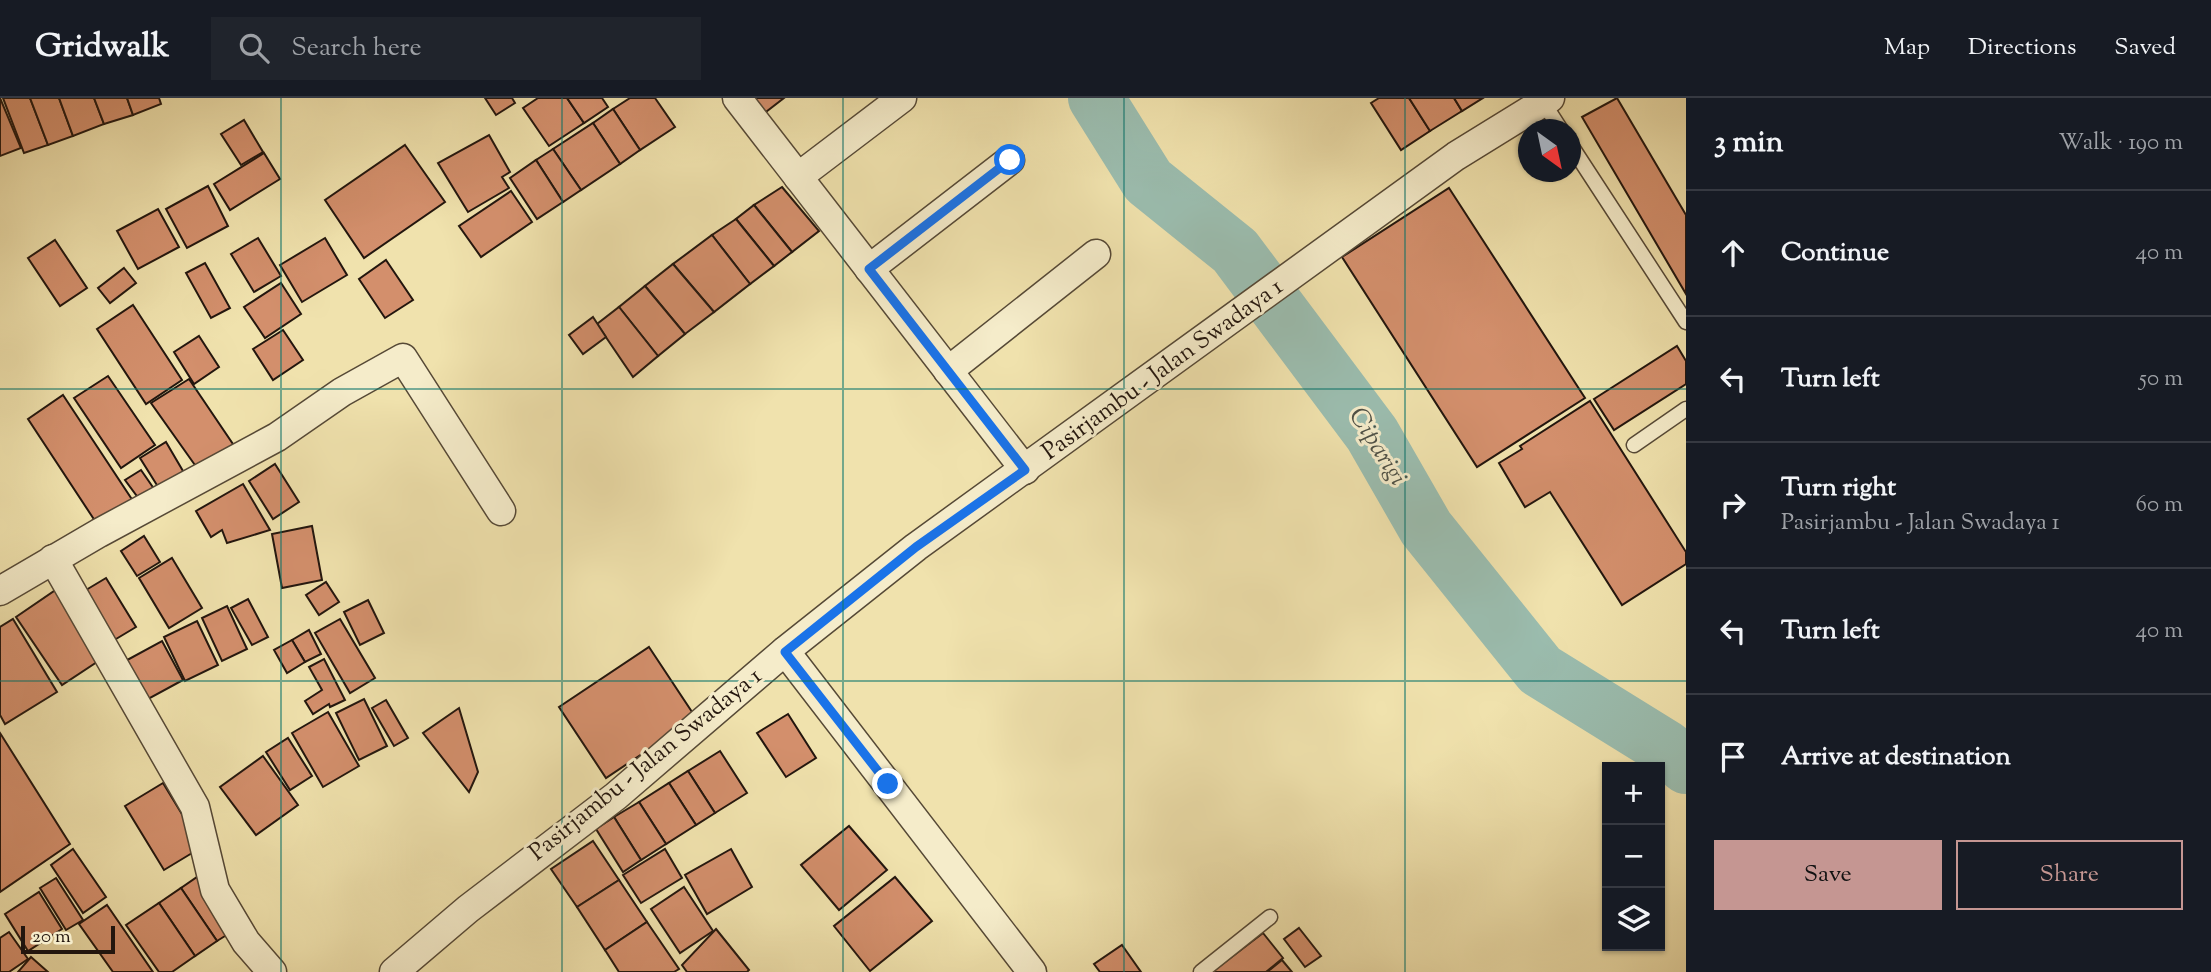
<!DOCTYPE html>
<html lang="en">
<head>
<meta charset="utf-8">
<style>
	body { margin:0; font-family:"Sorts Mill Goudy",serif; background:#20242c; color:#f1f3f6 }
	.controls { position:absolute; right:21px; bottom:21px; display:grid; overflow:hidden; border-radius:0px; box-shadow:0 2px 5px #0004 }
	.controls button { width:63px; height:63px; display:grid; place-items:center; padding:0; border:0; border-bottom:2px solid #363941; background:#171b24; color:#f1f3f6; font:35px sans-serif }
	.compass { position:absolute; left:1518px; top:21px; width:63px; height:63px; border-radius:50%; background:#171b24; box-shadow:0 2px 5px #0004; rotate:147deg }
	.scale { position:absolute; left:21px; bottom:18px; width:94px; box-sizing:border-box; padding-left:7px; border:4px solid #23160e; border-top:0; font-size:19px; line-height:24px; white-space:nowrap; color:#23160e; -webkit-text-stroke:5px #f5ecca; paint-order:stroke }
	.stop { position:absolute; width:21px; height:21px; margin:-16px; border:5px solid #1a73e8; border-radius:50%; background:#fff }
	.stop.end { background:#1a73e8; border-color:#fff; box-shadow:0 2px 7px #0008 }
	.list { margin:0; padding:0; list-style:none }
	h2 { display:flex; justify-content:space-between; align-items:center; height:91px; margin:0; padding:0 28px; font-size:30px }
	h2 small { font-size:23px; font-weight:400; color:#9ea1a6 }
	.list li { display:grid; grid-template-columns:46px 1fr auto; gap:21px; align-items:center; box-sizing:border-box; height:126px; padding:0 28px; border-top:2px solid #363941 }
	.list b { display:block; font-size:26px; white-space:nowrap }
	.list p { margin:0; font-size:23px; white-space:nowrap; color:#9ea1a6 }
	.list em { font-size:23px; font-style:normal; color:#9ea1a6 }
	.actions { display:flex; gap:14px; padding:21px 28px }
	.actions a { flex:1; padding:16px 0; border:2px solid #c59692; border-radius:0px; text-align:center; font-size:24px; color:#c59692 }
	.actions .main { background:#c59692; color:#111 }
	.icon { flex:none; width:38px; height:38px; fill:none; stroke:currentColor; stroke-width:2; stroke-linecap:round; stroke-linejoin:round }
	.map { position:relative; flex:none; width:1686px; height:874px; overflow:hidden }
	header { display:flex; align-items:center; gap:42px; box-sizing:border-box; height:98px; padding:0 35px; background:#171b24; border-bottom:2px solid #363941 }
	header strong { font-size:33px }
	nav { display:flex; gap:38px; margin-inline-start:auto; font-size:24px }
	.search { width:490px; height:63px; background:#20242c; display:flex; align-items:center; gap:18px; box-sizing:border-box; padding:0 24px; border-radius:0px; color:#9ea1a6; font-size:26px }
	main { display:flex }
	aside { flex:1; background:#171b24 }
	.map>svg:first-child { display:block }
	.lines { fill:none; stroke-linecap:round; stroke-linejoin:round }
	.river { stroke:#9bbdaf; stroke-width:56 }
	.building { fill:#d38f6c; stroke:#23160e; stroke-width:2 }
	.service-casing { stroke:#564936; stroke-width:17 }
	.minor-casing { stroke:#564936; stroke-width:31 }
	.service { stroke:#f5ecca; stroke-width:14 }
	.minor { stroke:#f5ecca; stroke-width:28 }
	.route { stroke:#1a73e8; stroke-width:9 }
	.grid { fill:none; stroke:#0f766e; stroke-width:2; stroke-opacity:0.55 }
	.labels { text-anchor:middle; dominant-baseline:central; stroke-width:6; stroke-linejoin:round; paint-order:stroke }
	.street-label { font-size:24px; fill:#23160e; stroke:#f5ecca }
	.water-label { font-size:26px; font-style:italic; fill:#4d5046; stroke:#f5ecca }
</style>
</head>
<body>
<header>
<strong>Gridwalk</strong>
<div class="search"><svg class="icon" aria-label="search" viewBox="0 0 24 24"><circle cx="10" cy="10" r="6"/><path d="M15 15l6 6"/></svg>Search here</div>
<nav><a>Map</a><a>Directions</a><a>Saved</a></nav>
</header>
<main>
<div class="map">
<svg width="1686" height="874" viewBox="0 0 1686 874">
	<rect width="100%" height="100%" fill="#f0e2ad"/>
	<filter id="stains"><feTurbulence type="fractalNoise" baseFrequency=".00286" numOctaves="4"/><feColorMatrix values="0 0 0 0 .2 0 0 0 0 .09 0 0 0 0 .02 0 0 0 .5 -.17"/></filter>
	<radialGradient id="worn" r=".72"><stop offset=".6" stop-color="#630" stop-opacity="0"/><stop offset="1" stop-color="#630" stop-opacity=".3"/></radialGradient>
	<g class="lines">
		<path class="river" d="M1096,0L1148,83L1235,153L1372,336L1426,430L1540,572L1666,650L1686,668"/>
	</g>
	<g class="building">
		<path d="M0,0L21,50L0,58Z"/>
		<path d="M3,0H30L48,47L24,55Z"/>
		<path d="M30,0H59L73,38L48,47Z"/>
		<path d="M59,0H94L104,26L73,38Z"/>
		<path d="M94,0H127L133,17L104,26Z"/>
		<path d="M127,0H159L161,6L133,17Z"/>
		<path d="M485,0H512L515,5L496,17Z"/>
		<path d="M538,0H567L584,25L549,48L523,10Z"/>
		<path d="M567,0H602L608,9L584,25Z"/>
		<path d="M630,0H655L675,29L640,52L613,11Z"/>
		<path d="M749,0H784L762,17Z"/>
		<path d="M1379,0H1409L1430,33L1401,52L1371,5Z"/>
		<path d="M1409,0H1454L1462,13L1430,33Z"/>
		<path d="M1454,0H1483L1462,13Z"/>
		<path d="M1617,0L1686,117V196L1582,19Z"/>
		<path d="M613,11L640,52L620,66L593,25Z"/>
		<path d="M244,22L263,54L241,67L221,36Z"/>
		<path d="M593,25L620,66L581,92L553,51Z"/>
		<path d="M489,37L510,74L502,79L509,90L468,114L438,65Z"/>
		<path d="M405,47L445,104L364,160L325,102Z"/>
		<path d="M553,51L581,92L563,104L536,62Z"/>
		<path d="M264,55L280,81L230,112L214,86Z"/>
		<path d="M536,62L563,104L537,121L510,80Z"/>
		<path d="M208,88L228,128L187,150L166,111Z"/>
		<path d="M782,89L819,133L792,154L754,107Z"/>
		<path d="M1449,90L1585,300L1477,369L1342,159Z"/>
		<path d="M511,93L532,124L481,159L459,128Z"/>
		<path d="M754,107L792,154L774,168L736,121Z"/>
		<path d="M158,111L179,149L138,171L117,133Z"/>
		<path d="M736,121L774,168L750,186L712,137Z"/>
		<path d="M712,137L750,186L714,214L673,166Z"/>
		<path d="M258,140L281,178L254,194L231,156Z"/>
		<path d="M325,140L347,177L302,204L280,167Z"/>
		<path d="M55,142L87,190L60,208L28,160Z"/>
		<path d="M386,162L413,202L385,220L359,181Z"/>
		<path d="M205,165L230,210L211,220L186,175Z"/>
		<path d="M673,166L714,214L685,236L645,188Z"/>
		<path d="M124,170L136,185L110,205L98,190Z"/>
		<path d="M281,185L301,216L265,240L244,209Z"/>
		<path d="M645,188L685,236L658,258L619,209Z"/>
		<path d="M133,207L182,282L146,306L97,231Z"/>
		<path d="M619,209L658,258L633,279L597,226Z"/>
		<path d="M593,219L606,239L583,256L569,237Z"/>
		<path d="M283,232L303,262L273,282L253,251Z"/>
		<path d="M199,238L219,269L194,286L174,254Z"/>
		<path d="M1677,248L1686,263V286L1614,332L1594,301Z"/>
		<path d="M108,278L155,347L121,370L74,300Z"/>
		<path d="M189,281L239,355L202,377L151,305Z"/>
		<path d="M63,297L135,406L99,429L28,321Z"/>
		<path d="M1590,303L1686,454V466L1622,507L1550,394L1525,409L1499,365L1522,351L1520,348Z"/>
		<path d="M166,344L190,385L165,400L140,360Z"/>
		<path d="M275,366L299,404L273,421L249,383Z"/>
		<path d="M141,372L159,398L145,409L125,382Z"/>
		<path d="M243,386L270,432L227,445L222,432L211,439L196,413Z"/>
		<path d="M312,428L322,482L282,490L272,436Z"/>
		<path d="M144,438L160,464L137,478L121,453Z"/>
		<path d="M172,460L202,510L169,530L139,480Z"/>
		<path d="M106,480L136,529L106,547L76,498Z"/>
		<path d="M326,484L339,504L319,517L306,497Z"/>
		<path d="M60,489L106,558L62,587L16,519Z"/>
		<path d="M248,501L268,539L252,547L231,510Z"/>
		<path d="M368,502L384,535L360,547L344,514Z"/>
		<path d="M227,508L247,551L222,563L202,520Z"/>
		<path d="M13,521L57,594L5,626L0,617V529Z"/>
		<path d="M340,521L375,580L350,595L315,535Z"/>
		<path d="M197,523L218,567L185,583L164,539Z"/>
		<path d="M309,532L321,556L305,564L292,542Z"/>
		<path d="M292,542L305,564L287,575L274,552Z"/>
		<path d="M162,543L183,582L139,606L118,567Z"/>
		<path d="M649,549L696,620L606,680L559,609Z"/>
		<path d="M324,561L345,602L330,609L329,606L313,616L305,603L322,592L309,569Z"/>
		<path d="M364,601L387,648L359,662L336,615Z"/>
		<path d="M386,602L408,640L394,648L372,610Z"/>
		<path d="M459,610L478,674L469,694L423,635Z"/>
		<path d="M328,614L359,668L323,689L292,635Z"/>
		<path d="M788,616L816,660L786,679L757,635Z"/>
		<path d="M0,635L70,746L0,794Z"/>
		<path d="M288,640L312,678L290,692L266,654Z"/>
		<path d="M720,653L747,695L715,715L688,673Z"/>
		<path d="M263,658L298,707L256,737L220,689Z"/>
		<path d="M688,673L715,715L696,727L669,685Z"/>
		<path d="M163,685L202,749L164,772L125,708Z"/>
		<path d="M669,685L696,727L666,746L639,704Z"/>
		<path d="M639,704L666,746L641,762L614,719Z"/>
		<path d="M614,719L641,762L623,774L596,731Z"/>
		<path d="M849,728L887,772L839,812L801,767Z"/>
		<path d="M593,743L619,782L577,809L551,771Z"/>
		<path d="M73,751L106,799L83,815L51,767Z"/>
		<path d="M665,751L682,780L641,805L623,777Z"/>
		<path d="M731,751L752,789L707,816L685,777Z"/>
		<path d="M197,779L233,833L217,843L181,790Z"/>
		<path d="M895,779L932,823L870,873L834,828Z"/>
		<path d="M56,780L83,822L66,832L40,790Z"/>
		<path d="M619,782L647,824L605,852L577,809Z"/>
		<path d="M684,789L713,833L680,855L651,811Z"/>
		<path d="M181,790L217,843L195,858L159,805Z"/>
		<path d="M39,794L62,831L28,853L5,816Z"/>
		<path d="M159,805L195,858L172,874H159L126,827Z"/>
		<path d="M107,807L153,874H113L79,826Z"/>
		<path d="M647,824L679,871L674,874H619L605,852Z"/>
		<path d="M1299,830L1321,858L1305,869L1284,841Z"/>
		<path d="M716,831L749,872L747,874H687L682,867Z"/>
		<path d="M9,834L28,861L9,874H0V840Z"/>
		<path d="M1263,835L1283,860L1266,874H1212Z"/>
		<path d="M1122,847L1141,874H1100L1094,866Z"/>
		<path d="M31,859L48,874H18Z"/>
		<path d="M1282,862L1292,874H1267Z"/>
	</g>
	<g class="lines">
		<defs>
			<g id="service">
				<path d="M1543,4L1561,32"/>
				<path d="M1570,46L1686,224"/>
				<path d="M1634,347L1686,311"/>
				<path d="M1201,874L1270,819"/>
			</g>
			<g id="minor">
				<path d="M737,0L1025,372"/>
				<path d="M798,79L902,0"/>
				<path d="M869,171L1010,62"/>
				<path d="M948,273L1096,156"/>
				<path d="M53,461L195,709L215,792L246,844L272,874"/>
				<path d="M0,493L99,435L277,339L342,294L403,260L501,413"/>
				<path d="M785,553L1032,874"/>
				<path d="M394,874L468,811L616,698L785,553L916,449L1456,58L1550,0"/>
			</g>
		</defs>
		<use href="#service" class="service-casing"/>
		<use href="#minor" class="minor-casing"/>
		<use href="#service" class="service"/>
		<use href="#minor" class="minor"/>
	</g>
	<g class="lines">
		<path class="route" d="M888,686L785,554L916,449L1025,372L869,171L1010,62"/>
	</g>
	<path class="grid" d="M281,0V874M562,0V874M843,0V874M1124,0V874M1405,0V874M0,291H1686M0,583H1686"/>
	<g class="labels">
		<g class="street-label">
			<text transform="translate(1163 272) rotate(-36)">Pasirjambu - Jalan Swadaya 1</text>
			<text transform="translate(646 667) rotate(-39)">Pasirjambu - Jalan Swadaya 1</text>
		</g>
		<g class="water-label">
			<text transform="translate(1377 349) rotate(58)">Ciparigi</text>
		</g>
	</g>
	<rect width="100%" height="100%" filter="url(#stains)"/>
	<rect width="100%" height="100%" fill="url(#worn)"/>
</svg>
<div class="controls">
<button>+</button>
<button>−</button>
<button><svg class="icon" aria-label="layers" viewBox="0 0 24 24"><path d="M12 4l9 5-9 5-9-5zM3 14l9 5 9-5"/></svg></button>
</div>
<svg class="compass" viewBox="-18 -18 36 36"><path d="M0-13l5 13h-10z" fill="#e53935"/><path d="M0 13l5-13h-10z" fill="#9ea1a6"/></svg>
<div class="scale">20 m</div>
<div class="stop" style="left:1010px;top:62px"></div>
<div class="stop end" style="left:888px;top:686px"></div>
</div>
<aside>
<h2>3 min<small>Walk · 190 m</small></h2>
<ul class="list">
<li><svg class="icon" aria-label="ahead" viewBox="0 0 24 24"><path d="M12 20V5M6 11l6-6 6 6"/></svg><div><b>Continue</b></div><em>40 m</em></li>
<li><svg class="icon" aria-label="left" viewBox="0 0 24 24"><path d="M17 20v-9H6M10 6l-5 5 5 5"/></svg><div><b>Turn left</b></div><em>50 m</em></li>
<li><svg class="icon" aria-label="right" viewBox="0 0 24 24"><path d="M7 20v-9h11M14 6l5 5-5 5"/></svg><div><b>Turn right</b><p>Pasirjambu - Jalan Swadaya 1</p></div><em>60 m</em></li>
<li><svg class="icon" aria-label="left" viewBox="0 0 24 24"><path d="M17 20v-9H6M10 6l-5 5 5 5"/></svg><div><b>Turn left</b></div><em>40 m</em></li>
<li><svg class="icon" aria-label="arrive" viewBox="0 0 24 24"><path d="M6 21V4h12l-3 4 3 4H6"/></svg><div><b>Arrive at destination</b></div></li>
</ul>
<div class="actions"><a class="main">Save</a><a>Share</a></div>
</aside>
</main>
</body>
</html>
